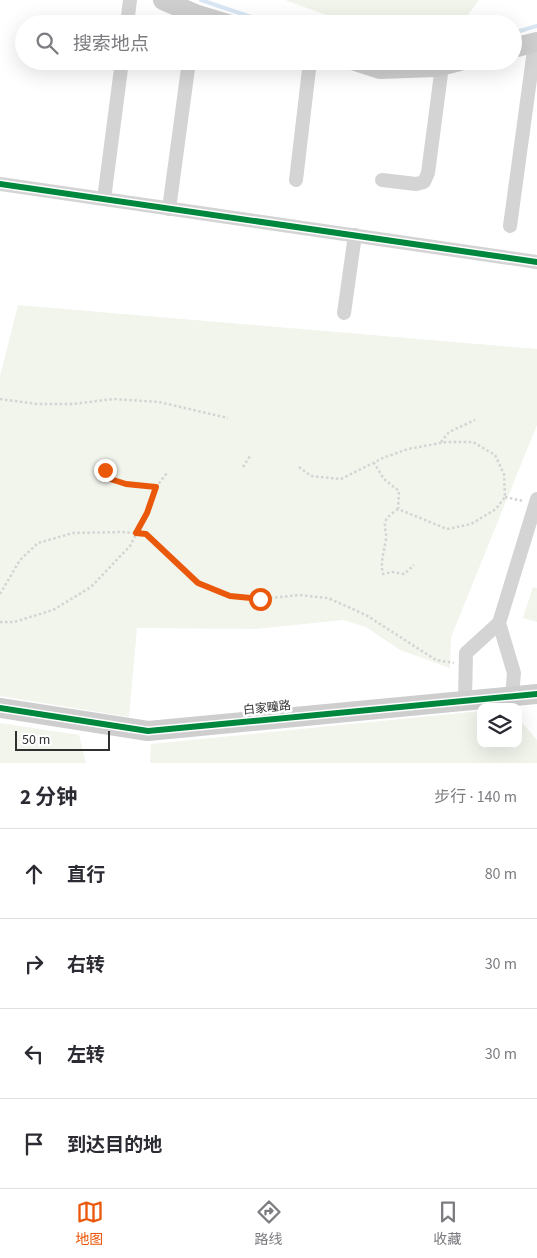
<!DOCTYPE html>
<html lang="zh">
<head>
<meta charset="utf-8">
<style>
	body { margin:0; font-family:"Source Sans 3","Noto Sans SC",sans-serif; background:#f7f7f7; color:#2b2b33 }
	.controls { position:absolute; right:15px; bottom:15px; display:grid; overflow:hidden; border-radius:10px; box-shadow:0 5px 20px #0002 }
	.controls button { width:45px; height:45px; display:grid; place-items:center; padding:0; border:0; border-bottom:1px solid #e1e1e2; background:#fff; color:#2b2b33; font:25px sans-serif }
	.scale { position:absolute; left:15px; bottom:12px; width:95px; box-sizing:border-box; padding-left:5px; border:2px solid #303030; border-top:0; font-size:14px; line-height:18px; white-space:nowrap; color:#303030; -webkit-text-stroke:4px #fff; paint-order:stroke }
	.stop { position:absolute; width:15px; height:15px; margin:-11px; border:4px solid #ea580c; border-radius:50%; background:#fff }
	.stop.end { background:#ea580c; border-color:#fff; box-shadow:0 1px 5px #0008 }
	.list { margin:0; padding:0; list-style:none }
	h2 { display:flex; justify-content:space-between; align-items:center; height:65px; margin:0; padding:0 20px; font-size:21px }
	h2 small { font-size:16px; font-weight:400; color:#7c7c81 }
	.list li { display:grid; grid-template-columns:32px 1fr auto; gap:15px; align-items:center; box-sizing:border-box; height:90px; padding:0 20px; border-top:1px solid #e1e1e2 }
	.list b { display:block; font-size:19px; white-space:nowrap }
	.list em { font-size:16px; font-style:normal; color:#7c7c81 }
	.icon { flex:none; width:28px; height:28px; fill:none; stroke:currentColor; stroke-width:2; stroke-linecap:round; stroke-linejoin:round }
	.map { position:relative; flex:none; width:537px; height:763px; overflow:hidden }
	.search { position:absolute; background:#fff; box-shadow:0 5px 20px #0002; left:15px; right:15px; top:15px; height:55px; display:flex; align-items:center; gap:12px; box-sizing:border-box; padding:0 18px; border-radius:28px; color:#7c7c81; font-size:19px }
	.sheet { height:425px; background:#fff }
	nav { display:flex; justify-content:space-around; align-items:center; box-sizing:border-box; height:70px; border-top:1px solid #e1e1e2; background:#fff; font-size:14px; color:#7c7c81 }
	nav a { display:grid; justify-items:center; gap:2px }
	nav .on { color:#ea580c }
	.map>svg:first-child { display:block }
	.green { fill:#f1f5ec }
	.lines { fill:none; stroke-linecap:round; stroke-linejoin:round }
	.stream { stroke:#d8e7f3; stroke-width:4 }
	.path { stroke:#d4d4d4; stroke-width:2.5; stroke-dasharray:2.5 2.5; stroke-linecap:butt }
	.street { stroke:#d4d4d4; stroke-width:14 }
	.secondary { stroke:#cecece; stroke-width:20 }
	.cycleway-casing { stroke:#fff; stroke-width:9 }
	.cycleway { stroke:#00873e; stroke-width:6 }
	.route { stroke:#ea580c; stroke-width:6 }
	.labels { text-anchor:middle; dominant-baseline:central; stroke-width:5; stroke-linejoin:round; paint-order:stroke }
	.street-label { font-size:12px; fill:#303030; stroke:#fff }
</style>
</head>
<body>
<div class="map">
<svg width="537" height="763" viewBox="0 0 537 763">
	<rect width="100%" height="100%" fill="#fff"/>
	<g class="green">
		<path d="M285,0H479L461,24H351Z"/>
		<path d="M18,305L537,349V425L451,637L450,668L400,650L366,627L343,620L255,629L137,628L129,717L0,696V376Z"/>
		<path d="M533,587L537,588V622L523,618Z"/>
		<path d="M481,711V744H518V718L537,740V763H150L151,744Z"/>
		<path d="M0,723L79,735L86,763H0Z"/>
	</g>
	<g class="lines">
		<g class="stream">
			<path d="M201,0L272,24"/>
			<path d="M513,33L537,26"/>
		</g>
		<g class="path">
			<path d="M0,399L37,404H73L113,399L159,402L228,418"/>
			<path d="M441,442L449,432L475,420"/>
			<path d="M243,467L250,456"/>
			<path d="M299,467L311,476L341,479L383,458L408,449L446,442H473L495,455L504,474L505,497L496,509L471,524L447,529L398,509L399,491L384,479L374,463"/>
			<path d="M105,470L104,477L126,484L156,487"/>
			<path d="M505,497L523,501"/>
			<path d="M398,509C394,512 389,515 386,520C383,527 387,532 386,539C384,552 380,562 383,574L392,572L404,574L414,565"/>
			<path d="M0,594L20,560L38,543L73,533L122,532L146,534L198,583L230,596L260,599L299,595L328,598L366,615L436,660L454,663"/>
			<path d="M0,622H14L53,610L91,587L130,546L147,513L156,487L167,473"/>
		</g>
		<g class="street">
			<path d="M127,24L130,0"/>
			<path d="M296,180L310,61"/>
			<path d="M382,180L416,184L424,182L428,173L442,66"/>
			<path d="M0,184L537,262"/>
			<path d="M104,199L122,61"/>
			<path d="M169,209L189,61"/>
			<path d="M510,226L535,43"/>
			<path d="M344,313L355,235"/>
			<path d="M512,696L514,673L499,623L537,499"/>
			<path d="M465,700L466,653L499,623"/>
		</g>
		<g class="secondary">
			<path d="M163,0L195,14L228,24"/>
			<path d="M513,48L537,42"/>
			<path d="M355,61L380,69L436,67L460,61"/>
			<path d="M0,708L148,731L537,694"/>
		</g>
		<defs>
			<g id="cycleway">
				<path d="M0,184L537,262"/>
				<path d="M0,708L148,731L537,694"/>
			</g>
		</defs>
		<use href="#cycleway" class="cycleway-casing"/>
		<use href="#cycleway" class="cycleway"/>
	</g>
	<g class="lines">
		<path class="route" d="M105,470L104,477L126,484L156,487L147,513L136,533L146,534L198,583L230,596L260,599"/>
	</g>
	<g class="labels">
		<g class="street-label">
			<text transform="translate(267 708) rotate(-6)">白家疃路</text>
		</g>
	</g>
</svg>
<div class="controls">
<button><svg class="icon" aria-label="layers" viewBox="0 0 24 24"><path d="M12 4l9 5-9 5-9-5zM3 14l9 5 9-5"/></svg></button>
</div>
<div class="scale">50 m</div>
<div class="stop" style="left:260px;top:599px"></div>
<div class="stop end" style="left:105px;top:470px"></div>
<div class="search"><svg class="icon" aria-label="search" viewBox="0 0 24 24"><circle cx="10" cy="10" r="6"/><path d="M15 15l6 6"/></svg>搜索地点</div>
</div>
<section class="sheet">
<h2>2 分钟<small>步行 · 140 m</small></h2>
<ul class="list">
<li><svg class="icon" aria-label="ahead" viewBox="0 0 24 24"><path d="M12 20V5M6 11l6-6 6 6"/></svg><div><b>直行</b></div><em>80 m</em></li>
<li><svg class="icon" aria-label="right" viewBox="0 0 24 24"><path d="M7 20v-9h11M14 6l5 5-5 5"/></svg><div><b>右转</b></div><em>30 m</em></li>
<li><svg class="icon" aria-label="left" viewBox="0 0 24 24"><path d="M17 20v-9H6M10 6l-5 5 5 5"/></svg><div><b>左转</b></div><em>30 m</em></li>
<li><svg class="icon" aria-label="arrive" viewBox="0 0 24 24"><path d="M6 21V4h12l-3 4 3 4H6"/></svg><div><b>到达目的地</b></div></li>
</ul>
</section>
<nav>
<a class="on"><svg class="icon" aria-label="map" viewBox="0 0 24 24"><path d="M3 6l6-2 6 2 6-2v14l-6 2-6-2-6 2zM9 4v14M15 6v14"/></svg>地图</a>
<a><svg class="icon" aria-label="directions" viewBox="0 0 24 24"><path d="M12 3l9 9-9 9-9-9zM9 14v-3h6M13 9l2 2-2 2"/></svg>路线</a>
<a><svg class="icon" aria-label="saved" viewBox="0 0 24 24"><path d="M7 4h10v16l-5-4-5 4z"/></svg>收藏</a>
</nav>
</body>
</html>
